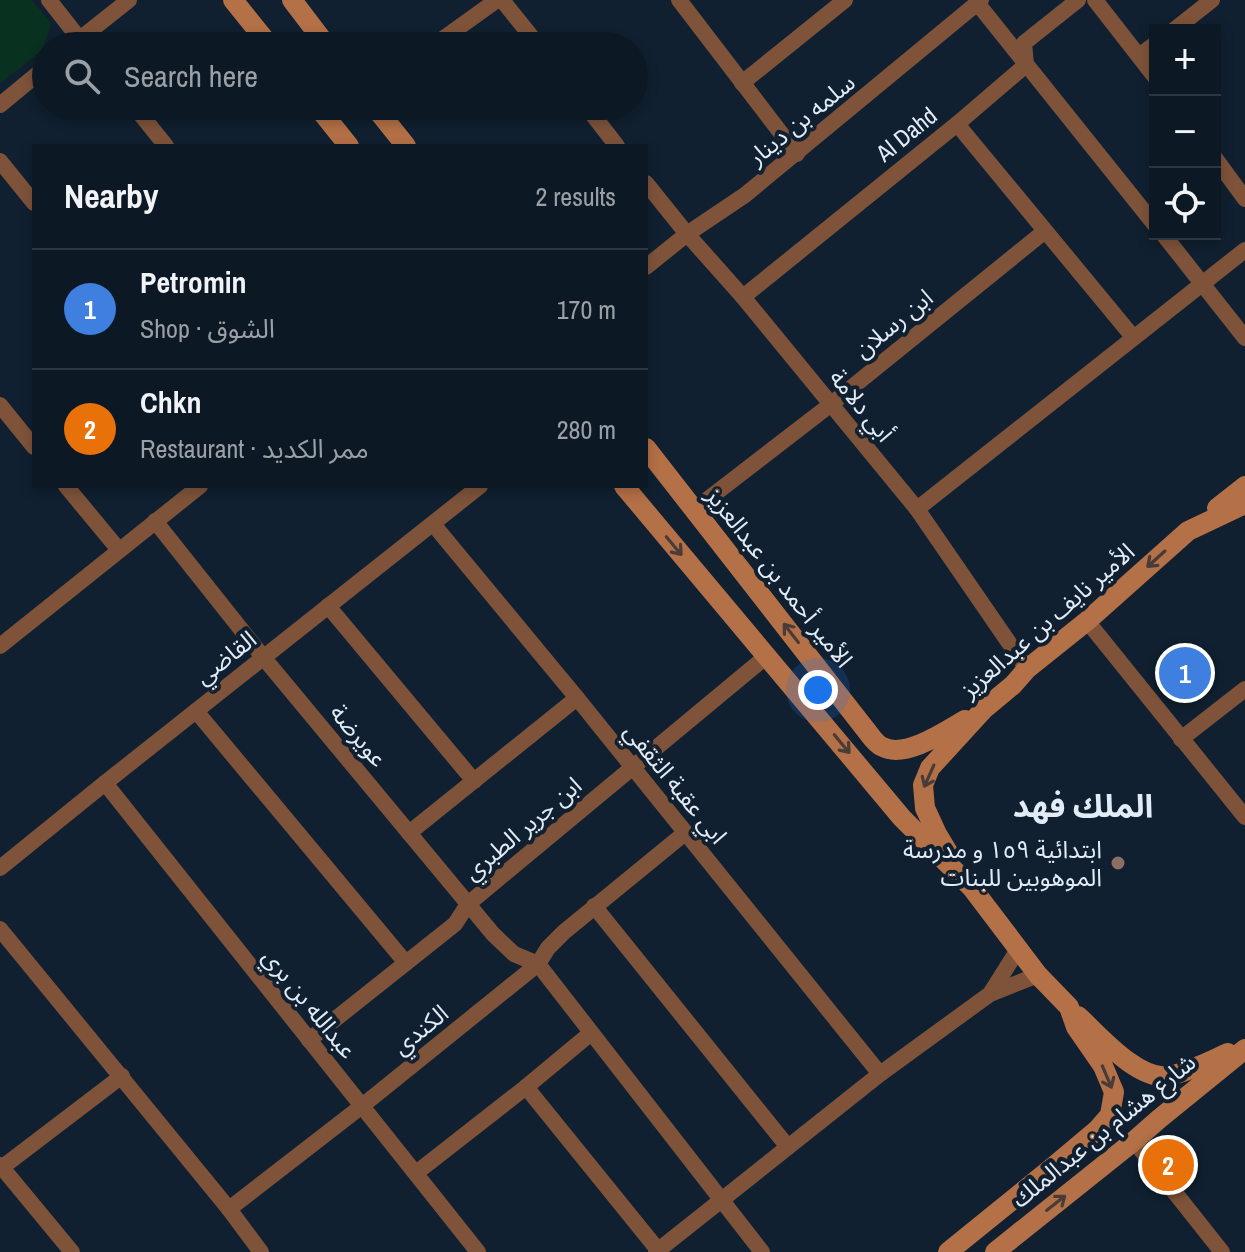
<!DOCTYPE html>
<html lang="en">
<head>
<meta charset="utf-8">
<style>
	body { margin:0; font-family:"Archivo Narrow","Noto Sans Arabic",sans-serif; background:#15212c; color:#f1f3f6 }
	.controls { position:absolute; right:24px; top:24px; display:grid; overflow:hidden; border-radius:0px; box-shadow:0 4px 12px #0003 }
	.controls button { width:72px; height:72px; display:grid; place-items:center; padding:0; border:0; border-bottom:2px solid #2c3741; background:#0c1824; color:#f1f3f6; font:40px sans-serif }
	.you { position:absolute; left:818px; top:690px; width:28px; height:28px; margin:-20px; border:6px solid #fff; border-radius:50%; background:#1a73e8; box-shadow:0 0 0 12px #1a73e833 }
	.badge { display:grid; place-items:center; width:52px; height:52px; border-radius:50%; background:#1a73e8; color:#fff; font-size:26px; font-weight:700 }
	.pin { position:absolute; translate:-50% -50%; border:4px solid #fff; box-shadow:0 2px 8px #0006 }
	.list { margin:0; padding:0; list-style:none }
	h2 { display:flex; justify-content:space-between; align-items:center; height:104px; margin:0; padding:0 32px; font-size:34px }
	h2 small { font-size:26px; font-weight:400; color:#9aa0a6 }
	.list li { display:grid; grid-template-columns:52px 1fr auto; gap:24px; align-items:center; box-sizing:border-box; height:120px; padding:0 32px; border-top:2px solid #2c3741 }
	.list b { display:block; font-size:30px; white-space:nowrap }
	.list p { margin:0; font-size:26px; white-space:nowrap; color:#9aa0a6 }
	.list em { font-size:26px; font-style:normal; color:#9aa0a6 }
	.icon { flex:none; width:44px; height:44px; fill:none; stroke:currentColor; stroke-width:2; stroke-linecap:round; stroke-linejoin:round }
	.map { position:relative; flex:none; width:1245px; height:1252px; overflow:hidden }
	.search { position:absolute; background:#0c1824; box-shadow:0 4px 12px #0003; left:32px; top:32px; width:616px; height:88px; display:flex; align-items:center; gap:20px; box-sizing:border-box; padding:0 28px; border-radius:44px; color:#9aa0a6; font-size:30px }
	.panel { position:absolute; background:#0c1824; box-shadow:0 4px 12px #0003; left:32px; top:144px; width:616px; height:344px; border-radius:0px }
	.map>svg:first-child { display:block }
	.green { fill:#08311f }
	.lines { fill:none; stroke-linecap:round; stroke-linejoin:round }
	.street { stroke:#7e533a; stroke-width:16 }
	.secondary { stroke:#b47046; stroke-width:20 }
	.oneway { stroke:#493c38 }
	.education-dot { fill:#8d6e63; stroke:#102030; stroke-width:3 }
	.labels { text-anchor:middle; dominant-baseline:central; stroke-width:8; stroke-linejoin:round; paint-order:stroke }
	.street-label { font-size:24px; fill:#e1ecf7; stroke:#102030 }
	.poi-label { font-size:24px; fill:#e1ecf7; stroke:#102030; text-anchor:end }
	.district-label { font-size:32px; font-weight:bold; fill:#e1ecf7; stroke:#102030 }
</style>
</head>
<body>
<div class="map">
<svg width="1245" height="1252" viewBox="0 0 1245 1252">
	<rect width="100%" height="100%" fill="#102030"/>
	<path class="green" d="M0,0H32L51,24L42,50L0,84Z"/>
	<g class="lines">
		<g class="street">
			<path d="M49,0L85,46"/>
			<path d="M502,0L539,46"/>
			<path d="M679,0L797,154"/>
			<path d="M1095,0L1155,77"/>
			<path d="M978,4L1155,225"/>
			<path d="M1174,30L1212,0"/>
			<path d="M71,46L129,0"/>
			<path d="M433,46L497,0"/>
			<path d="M1139,56L1155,44"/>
			<path d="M742,83L845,0"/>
			<path d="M0,105L46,67"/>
			<path d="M134,106L166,146"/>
			<path d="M586,106L617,146"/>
			<path d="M957,124L1133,337"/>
			<path d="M1215,158L1245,199"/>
			<path d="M0,161L34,203"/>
			<path d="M646,183L687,234L743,297L917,509L1027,669"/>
			<path d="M1163,234L1245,338"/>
			<path d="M646,267L687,234L745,195L981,0"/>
			<path d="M743,297L957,124L1026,65L1024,43L1078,0"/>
			<path d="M0,405L34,447"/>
			<path d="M66,486L119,550"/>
			<path d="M695,509L830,405L1045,231"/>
			<path d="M917,509L1245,250"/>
			<path d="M155,521L263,657L493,934L514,954L538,964L762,1252"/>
			<path d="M433,524L577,698L880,1074"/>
			<path d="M328,606L474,781"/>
			<path d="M1087,621L1245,817"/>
			<path d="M0,646L200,486"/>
			<path d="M196,711L406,963"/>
			<path d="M1181,739L1245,689"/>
			<path d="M105,783L478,1252"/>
			<path d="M409,833L577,698"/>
			<path d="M0,868L105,783L480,486"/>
			<path d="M594,906L788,1147"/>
			<path d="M0,929L229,1209L261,1252"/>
			<path d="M990,994L1019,948"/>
			<path d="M309,1040L455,924L468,904L768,655"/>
			<path d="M526,1087L658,1250"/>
			<path d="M1134,1141L1222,1252"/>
			<path d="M0,1165L72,1252"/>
			<path d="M0,1169L122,1076"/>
			<path d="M416,1173L526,1087L591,1033"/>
			<path d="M229,1209L362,1106L538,964L548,948L564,932L685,833"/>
			<path d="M656,1252L880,1074L990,994L1038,975"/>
		</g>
		<g class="secondary">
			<path d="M233,0L270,46"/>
			<path d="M292,0L327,46"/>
			<path d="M317,106L349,146"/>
			<path d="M374,106L406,146"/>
			<path d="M646,448L873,739C876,742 879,746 883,747C905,759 946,731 965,720"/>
			<path d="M624,486L902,818L972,888L1038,975L1069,1007L1076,1027L1103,1066L1114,1092L1110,1115L1097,1130L1053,1167L948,1252"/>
			<path d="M1217,508L1245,486"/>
			<path d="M949,854L937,834L925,808L923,785L930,768L984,709L1013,685L1027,669L1087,621L1188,531L1245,504"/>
			<path d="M1078,1016C1100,1036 1138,1081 1169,1076C1189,1072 1210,1061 1228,1053"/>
			<path d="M995,1252L1134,1141L1159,1119L1245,1049"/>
		</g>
	</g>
	<defs><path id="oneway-shaft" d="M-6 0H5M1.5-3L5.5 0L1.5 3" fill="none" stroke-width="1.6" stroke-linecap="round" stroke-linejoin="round" transform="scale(2)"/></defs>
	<g class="oneway">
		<use href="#oneway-shaft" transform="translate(674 546) rotate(50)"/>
		<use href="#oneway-shaft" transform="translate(1156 559) rotate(138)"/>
		<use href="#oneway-shaft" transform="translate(791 633) rotate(-128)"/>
		<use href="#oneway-shaft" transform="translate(842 744) rotate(50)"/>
		<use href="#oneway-shaft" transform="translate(929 776) rotate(114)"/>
		<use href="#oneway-shaft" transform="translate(1107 1077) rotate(67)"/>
		<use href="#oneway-shaft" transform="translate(1056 1203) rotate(-38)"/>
	</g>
	<circle class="education-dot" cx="1118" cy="863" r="8"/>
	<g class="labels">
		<g class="street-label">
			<text transform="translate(801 119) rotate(-39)">سلمه بن دينار</text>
			<text transform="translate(906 134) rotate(-39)">Al Dahd</text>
			<text transform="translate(893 323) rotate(-39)">ابن رسلان</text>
			<text transform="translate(862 405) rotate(51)">أبي دلامة</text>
			<text transform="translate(780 577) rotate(52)">الأمير أحمد بن عبدالعزيز</text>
			<text transform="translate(1047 620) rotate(-41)">الأمير نايف بن عبدالعزيز</text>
			<text transform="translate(225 657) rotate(-38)">القاضي</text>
			<text transform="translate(359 735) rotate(50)">عويرضة</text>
			<text transform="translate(676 783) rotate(51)">ابي عقبة الثقفي</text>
			<text transform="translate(522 828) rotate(-40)">ابن جرير الطبري</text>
			<text transform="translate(310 1003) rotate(51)">عبدالله بن بري</text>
			<text transform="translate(420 1029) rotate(-39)">الكندي</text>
			<text transform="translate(1103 1130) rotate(-39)">شارع هشام بن عبدالملك</text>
		</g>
		<g class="poi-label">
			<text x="1102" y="849">ابتدائية ١٥٩ و مدرسة<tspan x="1102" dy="28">الموهوبين للبنات</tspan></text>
		</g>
		<g class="district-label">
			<text x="1083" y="805">الملك فهد</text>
		</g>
	</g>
</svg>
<div class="controls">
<button>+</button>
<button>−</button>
<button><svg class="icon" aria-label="locate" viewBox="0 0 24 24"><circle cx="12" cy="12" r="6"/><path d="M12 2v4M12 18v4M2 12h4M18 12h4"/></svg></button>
</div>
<div class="you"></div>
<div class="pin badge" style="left:1185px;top:673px;background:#3f7fe0">1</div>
<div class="pin badge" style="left:1168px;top:1165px;background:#e8710a">2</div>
<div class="search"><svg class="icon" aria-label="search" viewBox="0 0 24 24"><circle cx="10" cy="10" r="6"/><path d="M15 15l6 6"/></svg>Search here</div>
<section class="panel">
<h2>Nearby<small>2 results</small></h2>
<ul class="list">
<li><span class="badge" style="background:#3f7fe0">1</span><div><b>Petromin</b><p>Shop · الشوق</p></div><em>170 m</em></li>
<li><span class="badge" style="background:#e8710a">2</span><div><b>Chkn</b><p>Restaurant · ممر الكديد</p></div><em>280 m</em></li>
</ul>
</section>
</div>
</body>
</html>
